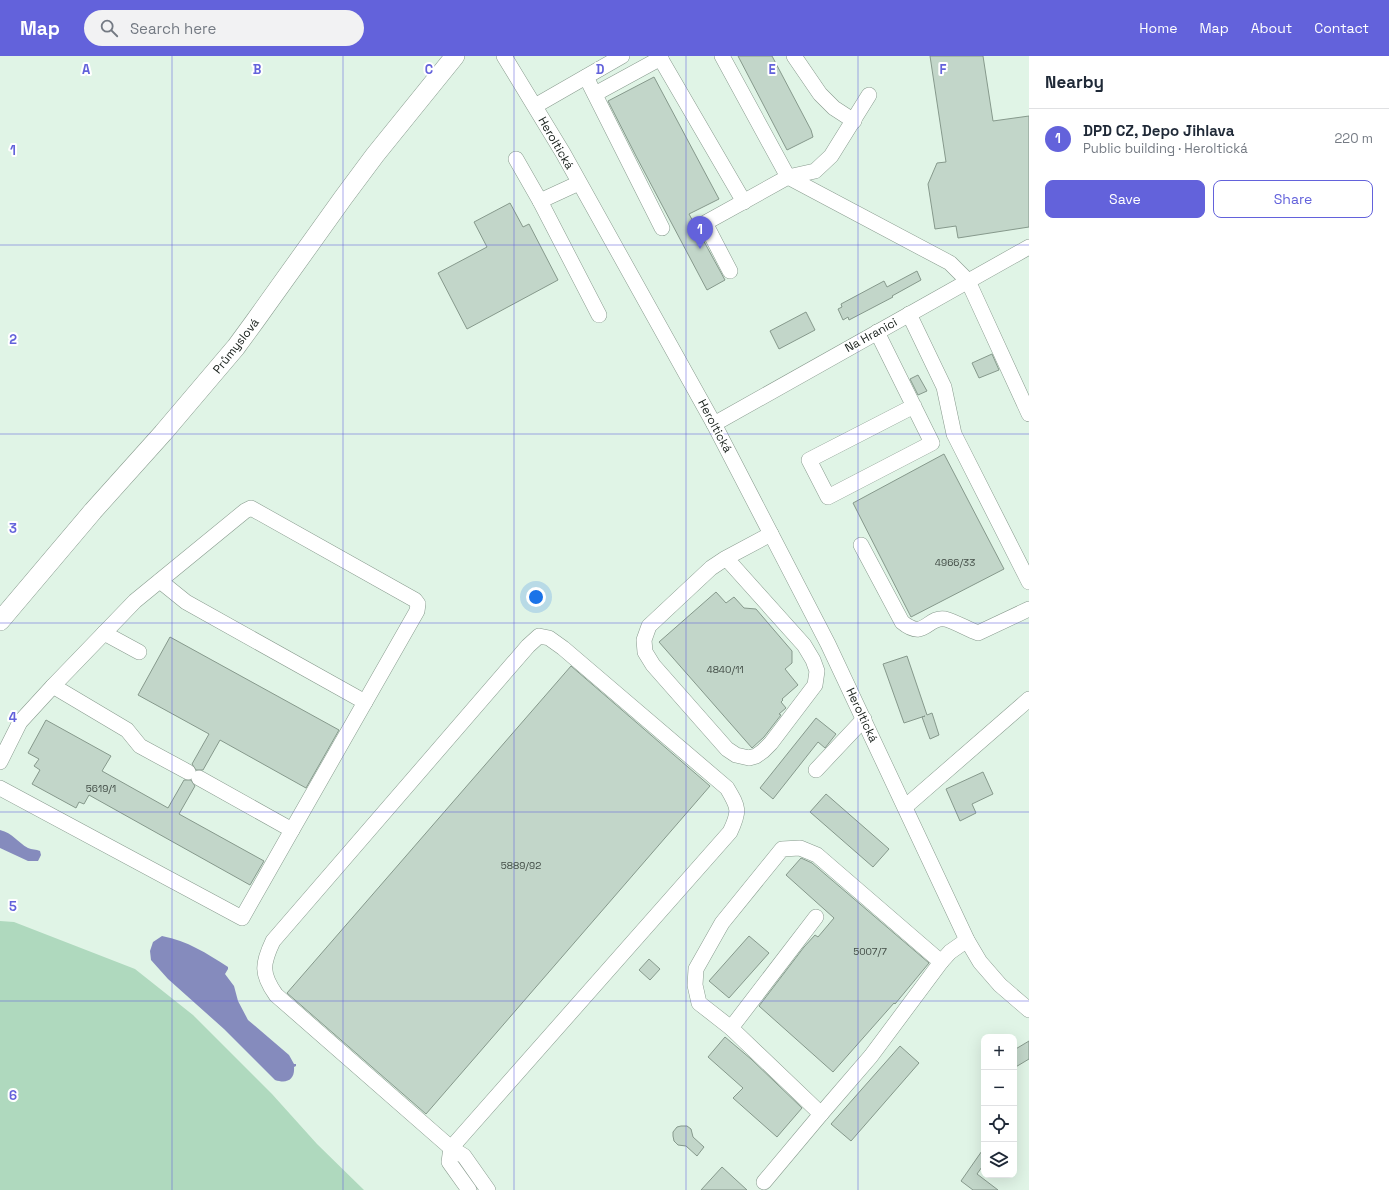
<!DOCTYPE html>
<html lang="en">
<head>
<meta charset="utf-8">
<style>
	body { margin:0; font-family:"Space Grotesk",sans-serif; background:#f2f2f3; color:#1f2937 }
	.controls { position:absolute; right:12px; bottom:12px; display:grid; overflow:hidden; border-radius:8px; box-shadow:0 4px 16px #0002 }
	.controls button { width:36px; height:36px; display:grid; place-items:center; padding:0; border:0; border-bottom:1px solid #e0e1e3; background:#fff; color:#1f2937; font:20px sans-serif }
	.you { position:absolute; left:536px; top:541px; width:14px; height:14px; margin:-10px; border:3px solid #fff; border-radius:50%; background:#1a73e8; box-shadow:0 0 0 6px #1a73e833 }
	.badge { display:grid; place-items:center; width:26px; height:26px; border-radius:50%; background:#6362db; color:#fff; font-size:13px; font-weight:700 }
	.pin { position:absolute; translate:-50% -33px; filter:drop-shadow(0 1px 2px #0008) }
	.pin::after { content:''; position:absolute; top:21px; width:14px; height:12px; background:inherit; clip-path:polygon(0 0,100% 0,50% 100%) }
	.list { margin:0; padding:0; list-style:none }
	h2 { display:flex; justify-content:space-between; align-items:center; height:52px; margin:0; padding:0 16px; font-size:17px }
	h2 small { font-size:13px; font-weight:400; color:#747a83 }
	.list li { display:grid; grid-template-columns:26px 1fr auto; gap:12px; align-items:center; box-sizing:border-box; height:60px; padding:0 16px; border-top:1px solid #e0e1e3 }
	.list b { display:block; font-size:15px; white-space:nowrap }
	.list p { margin:0; font-size:13px; white-space:nowrap; color:#747a83 }
	.list em { font-size:13px; font-style:normal; color:#747a83 }
	.actions { display:flex; gap:8px; padding:12px 16px }
	.actions a { flex:1; padding:9px 0; border:1px solid #6362db; border-radius:8px; text-align:center; font-size:14px; color:#6362db }
	.actions .main { background:#6362db; color:#fff }
	.icon { flex:none; width:22px; height:22px; fill:none; stroke:currentColor; stroke-width:2; stroke-linecap:round; stroke-linejoin:round }
	.map { position:relative; flex:none; width:1029px; height:1134px; overflow:hidden }
	header { display:flex; align-items:center; gap:24px; box-sizing:border-box; height:56px; padding:0 20px; background:#6362db; color:#fff }
	header strong { font-size:19px }
	nav { display:flex; gap:22px; margin-inline-start:auto; font-size:14px }
	.search { width:280px; height:36px; background:#f2f2f3; display:flex; align-items:center; gap:10px; box-sizing:border-box; padding:0 14px; border-radius:22px; color:#747a83; font-size:15px }
	main { display:flex }
	aside { flex:1; background:#fff }
	.map>svg:first-child { display:block }
	.green { fill:#afd9be }
	.water { fill:#858bbd }
	.building { fill:#c2d6c9; stroke:#86998c }
	.lines { fill:none; stroke-linecap:round; stroke-linejoin:round }
	.minor-casing { stroke:#889b8e; stroke-width:16 }
	.major-casing { stroke:#889b8e; stroke-width:20 }
	.minor { stroke:#fff; stroke-width:15 }
	.major { stroke:#fff; stroke-width:19 }
	.grid { fill:none; stroke:#6362db; stroke-width:1; stroke-opacity:0.55 }
	.labels { text-anchor:middle; dominant-baseline:central; stroke-width:4; stroke-linejoin:round; paint-order:stroke }
	.number-label { font-size:10px; fill:#424d46 }
	.street-label { font-size:12px; fill:#171f1a; stroke:#fff }
	.grid-label { font-size:13px; text-anchor:middle; font-weight:bold; fill:#6362db; stroke:#fff; stroke-width:4; stroke-linejoin:round; paint-order:stroke }
</style>
</head>
<body>
<header>
<strong>Map</strong>
<div class="search"><svg class="icon" aria-label="search" viewBox="0 0 24 24"><circle cx="10" cy="10" r="6"/><path d="M15 15l6 6"/></svg>Search here</div>
<nav><a>Home</a><a>Map</a><a>About</a><a>Contact</a></nav>
</header>
<main>
<div class="map">
<svg width="1029" height="1134" viewBox="0 0 1029 1134">
	<rect width="100%" height="100%" fill="#e0f4e6"/>
	<path class="green" d="M0,865L14,866L135,913L193,959L272,1038L317,1088L364,1134H0Z"/>
	<g class="water">
		<path d="M0,774C13,777 17,786 28,792C32,794 36,793 40,795L41,799L38,805H28L0,792Z"/>
		<path d="M162,880C188,885 206,897 228,911V913L225,918L234,930L238,945L248,964L289,999L294,1008H296V1010L294,1011C295,1024 287,1028 275,1024L224,973L168,923L151,904L150,895L153,886Z"/>
	</g>
	<g class="building">
		<path d="M738,0H772L811,74L813,81L787,94Z"/>
		<path d="M930,0H983L993,65L1029,60V171L958,182L956,170L935,173L928,128L937,107L946,106Z"/>
		<path d="M654,21L719,143L689,158L725,224L707,234L636,100L608,45Z"/>
		<path d="M510,147L523,171L529,168L558,224L467,273L438,217L487,191L474,166Z"/>
		<path d="M917,215L921,224L892,240L893,241L849,264L848,261L843,264L838,253L842,251L841,248L884,225L887,231Z"/>
		<path d="M806,256L815,274L779,293L770,275Z"/>
		<path d="M992,298L999,314L979,322L972,307Z"/>
		<path d="M918,319L927,335L918,339L910,323Z"/>
		<path d="M944,398L1004,513L911,561L853,447Z"/>
		<path d="M716,536L726,547L734,541L744,552L756,553L792,595V607L785,613L798,629L782,643L783,644L781,646L786,652L779,658L781,659L764,681L752,692L659,586Z"/>
		<path d="M170,581L339,674L306,732L220,684L203,714H196L192,708L209,678L138,639Z"/>
		<path d="M907,600L927,659L932,657L939,679L930,683L922,661L925,660L904,667L883,608Z"/>
		<path d="M571,610L710,730L426,1058L287,937Z"/>
		<path d="M816,662L836,678L825,692L818,686L773,743L760,732Z"/>
		<path d="M46,664L111,700L102,715L168,752L184,724H191L195,730L179,758L264,805L250,829L89,739L84,748L79,746L76,752L32,728L40,714L34,710L39,703L28,697Z"/>
		<path d="M983,716L993,738L972,748L976,757L960,765L946,733Z"/>
		<path d="M826,738L889,793L873,811L810,756Z"/>
		<path d="M801,802L812,807L929,907L895,948L894,947L833,1016L759,950L804,891L815,879L818,881L834,862L786,819Z"/>
		<path d="M749,880L769,897L729,942L709,925Z"/>
		<path d="M649,903L660,913L650,924L639,914Z"/>
		<path d="M725,981L751,1003L802,1052L777,1081L733,1042L743,1032L708,1001Z"/>
		<path d="M1029,985V1003L1014,1012V994Z"/>
		<path d="M900,990L919,1007L851,1085L831,1068Z"/>
		<path d="M681,1070H687L691,1073L693,1081L704,1091L697,1100L686,1090L678,1089L674,1085L673,1080V1076L677,1071Z"/>
		<path d="M984,1092V1108L977,1118L998,1134H973L961,1125Z"/>
		<path d="M722,1111L747,1134H701Z"/>
	</g>
	<g class="lines">
		<defs>
			<g id="minor">
				<path d="M504,0L563,97L714,368L828,588L967,884L980,906L1000,929L1029,954"/>
				<path d="M659,0L744,146"/>
				<path d="M722,0L788,121L950,207L968,225L1029,358"/>
				<path d="M794,0L820,38L834,52L854,65"/>
				<path d="M586,21L662,172"/>
				<path d="M595,38L661,2"/>
				<path d="M535,50L622,0"/>
				<path d="M516,103L540,145L599,259"/>
				<path d="M540,145L579,127"/>
				<path d="M730,215L705,167L788,121L815,115L831,100L869,39"/>
				<path d="M909,258L944,331L954,378L1029,526"/>
				<path d="M877,276L932,387L828,441L809,404L914,350"/>
				<path d="M714,368L1029,191"/>
				<path d="M861,489L902,566C925,585 927,560 945,563C954,565 969,574 978,577L1029,553"/>
				<path d="M726,502L804,589L813,604L817,615L815,629L771,687L763,695L756,700L749,702L736,699L727,693L653,609L645,596L644,584L649,570L711,512L726,502L771,478"/>
				<path d="M160,525L186,546L365,646"/>
				<path d="M104,577L139,596"/>
				<path d="M539,580L549,582L563,592L727,732C739,752 740,755 730,776L451,1092L276,939C261,918 262,908 273,885L528,590Z"/>
				<path d="M53,630L135,545L245,455L251,452L415,544L418,548L417,555L292,774"/>
				<path d="M0,706L20,666L53,630L127,674L140,690L188,716"/>
				<path d="M816,714L864,663"/>
				<path d="M0,732L242,862L292,774L199,722"/>
				<path d="M905,751L1029,643"/>
				<path d="M731,972L816,861"/>
				<path d="M821,1058L731,972L699,947L695,929L696,913L722,867L782,793L800,792L817,799L941,906"/>
				<path d="M764,1126L821,1058L871,1000L941,906L950,896L967,884"/>
				<path d="M469,1134L449,1106L451,1092L464,1100L488,1134"/>
			</g>
			<path id="major" d="M0,565L93,455L163,377L236,291L255,265L343,142L375,99L455,0"/>
		</defs>
		<use href="#minor" class="minor-casing"/>
		<use href="#major" class="major-casing"/>
		<use href="#minor" class="minor"/>
		<use href="#major" class="major"/>
	</g>
	<path class="grid" d="M172,0V1134M343,0V1134M514,0V1134M686,0V1134M858,0V1134M0,189H1029M0,378H1029M0,567H1029M0,756H1029M0,945H1029"/>
	<g class="labels">
		<g class="number-label">
			<text x="955" y="506">4966/33</text>
			<text x="725" y="613">4840/11</text>
			<text x="101" y="732">5619/1</text>
			<text x="521" y="809">5889/92</text>
			<text x="870" y="895">5007/7</text>
		</g>
		<g class="street-label">
			<text transform="translate(556 87) rotate(60)">Heroltická</text>
			<text transform="translate(871 279) rotate(-29)">Na Hranici</text>
			<text transform="translate(236 290) rotate(-52)">Průmyslová</text>
			<text transform="translate(715 370) rotate(62)">Heroltická</text>
			<text transform="translate(862 659) rotate(65)">Heroltická</text>
		</g>
	</g>
	<g class="grid-label">
		<text x="86" y="18">A</text>
		<text x="257" y="18">B</text>
		<text x="429" y="18">C</text>
		<text x="600" y="18">D</text>
		<text x="772" y="18">E</text>
		<text x="943" y="18">F</text>
		<text x="13" y="99">1</text>
		<text x="13" y="288">2</text>
		<text x="13" y="477">3</text>
		<text x="13" y="666">4</text>
		<text x="13" y="855">5</text>
		<text x="13" y="1044">6</text>
	</g>
</svg>
<div class="controls">
<button>+</button>
<button>−</button>
<button><svg class="icon" aria-label="locate" viewBox="0 0 24 24"><circle cx="12" cy="12" r="6"/><path d="M12 2v4M12 18v4M2 12h4M18 12h4"/></svg></button>
<button><svg class="icon" aria-label="layers" viewBox="0 0 24 24"><path d="M12 4l9 5-9 5-9-5zM3 14l9 5 9-5"/></svg></button>
</div>
<div class="you"></div>
<div class="pin badge" style="left:700px;top:193px">1</div>
</div>
<aside>
<h2>Nearby<small></small></h2>
<ul class="list">
<li><span class="badge">1</span><div><b>DPD CZ, Depo Jihlava</b><p>Public building · Heroltická</p></div><em>220 m</em></li>
</ul>
<div class="actions"><a class="main">Save</a><a>Share</a></div>
</aside>
</main>
</body>
</html>
